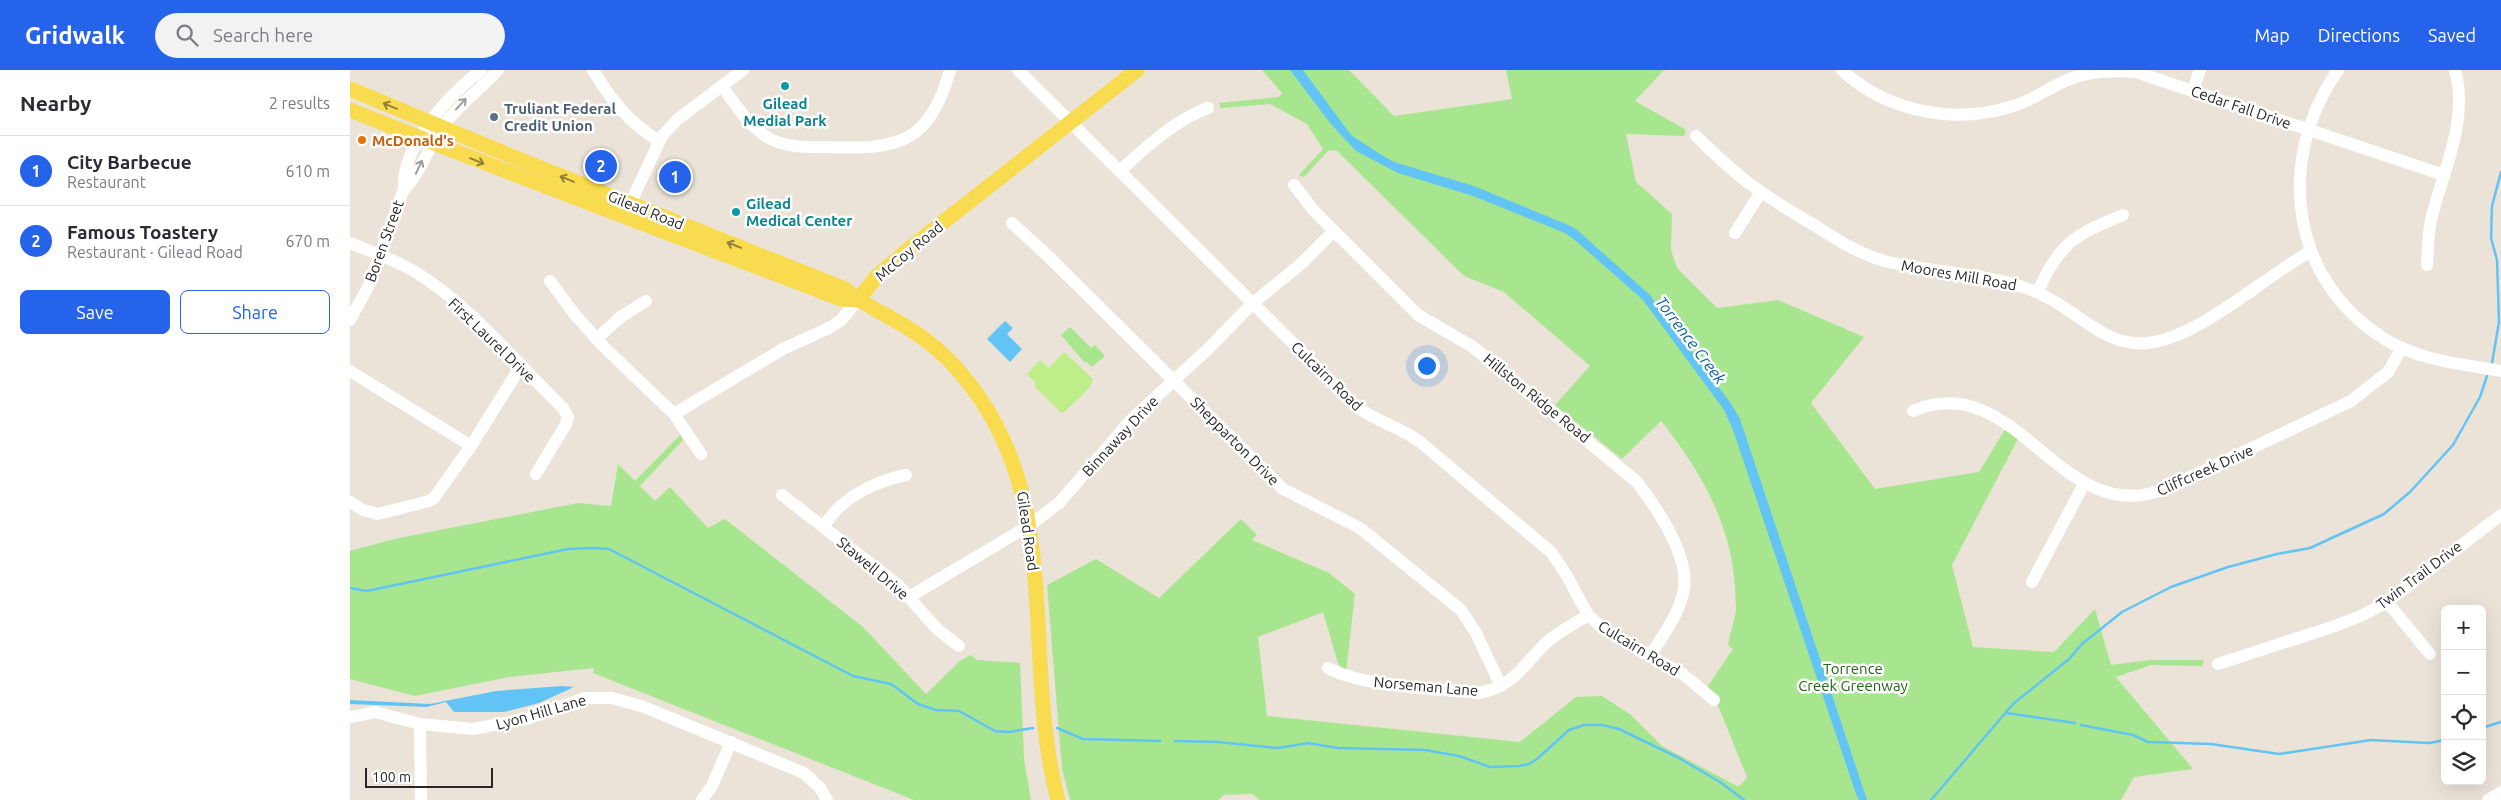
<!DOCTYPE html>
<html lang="en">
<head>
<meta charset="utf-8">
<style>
	body { margin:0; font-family:Ubuntu,sans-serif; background:#f2f2f3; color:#2b2b33 }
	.controls { position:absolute; right:15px; bottom:15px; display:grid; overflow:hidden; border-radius:8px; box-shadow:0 5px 20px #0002 }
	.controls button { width:45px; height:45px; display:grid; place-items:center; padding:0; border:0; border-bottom:1px solid #e1e1e2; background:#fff; color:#2b2b33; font:25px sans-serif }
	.scale { position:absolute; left:15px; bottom:12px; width:128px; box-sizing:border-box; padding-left:5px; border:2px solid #272727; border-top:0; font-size:14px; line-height:18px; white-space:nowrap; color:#272727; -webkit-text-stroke:4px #fff; paint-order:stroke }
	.you { position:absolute; left:1076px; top:295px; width:18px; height:18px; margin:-12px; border:4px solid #fff; border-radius:50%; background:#1a73e8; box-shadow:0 0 0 8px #1a73e833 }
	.badge { display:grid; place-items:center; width:32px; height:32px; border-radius:50%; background:#2563eb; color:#fff; font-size:16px; font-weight:700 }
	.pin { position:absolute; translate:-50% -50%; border:2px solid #fff; box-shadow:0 1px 5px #0006 }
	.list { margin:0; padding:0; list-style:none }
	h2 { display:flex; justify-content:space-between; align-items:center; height:65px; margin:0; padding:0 20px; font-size:21px }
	h2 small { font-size:16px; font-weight:400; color:#7c7c81 }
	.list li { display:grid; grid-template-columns:32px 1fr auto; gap:15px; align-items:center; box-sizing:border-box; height:70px; padding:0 20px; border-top:1px solid #e1e1e2 }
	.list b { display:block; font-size:19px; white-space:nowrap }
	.list p { margin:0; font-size:16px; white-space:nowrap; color:#7c7c81 }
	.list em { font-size:16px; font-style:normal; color:#7c7c81 }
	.actions { display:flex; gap:10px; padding:15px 20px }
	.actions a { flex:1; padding:11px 0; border:1px solid #2563eb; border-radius:8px; text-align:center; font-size:18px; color:#2563eb }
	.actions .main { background:#2563eb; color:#fff }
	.icon { flex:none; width:28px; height:28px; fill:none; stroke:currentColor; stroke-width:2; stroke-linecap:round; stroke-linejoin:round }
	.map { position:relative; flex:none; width:2151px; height:730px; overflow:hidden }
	header { display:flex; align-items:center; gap:30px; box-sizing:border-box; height:70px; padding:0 25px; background:#2563eb; color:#fff }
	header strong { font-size:24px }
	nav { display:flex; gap:28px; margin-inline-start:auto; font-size:18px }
	.search { width:350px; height:45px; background:#f2f2f3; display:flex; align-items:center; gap:12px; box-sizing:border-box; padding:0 18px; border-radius:28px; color:#7c7c81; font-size:19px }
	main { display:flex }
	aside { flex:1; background:#fff }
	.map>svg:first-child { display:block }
	.green { fill:#a7e68f }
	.pitch { fill:#bdee89 }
	.water { fill:#62c4f5 }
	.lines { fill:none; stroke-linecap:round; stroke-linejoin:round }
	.stream { stroke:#62c4f5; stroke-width:2.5 }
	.minor { stroke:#fff; stroke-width:12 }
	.major { stroke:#f8db4e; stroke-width:15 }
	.oneway { stroke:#9e9e9e }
	.oneway2 { stroke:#90813a }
	.culture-dot { fill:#0f9aa8; stroke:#fff; stroke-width:2 }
	.service-dot { fill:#5c6f8a; stroke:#fff; stroke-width:2 }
	.food-dot { fill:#e8710a; stroke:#fff; stroke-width:2 }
	.labels { text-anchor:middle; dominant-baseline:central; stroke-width:5; stroke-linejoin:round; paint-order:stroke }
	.culture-label { font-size:15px; font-weight:bold; fill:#0d838f; stroke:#fff }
	.street-label { font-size:15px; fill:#272727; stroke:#fff }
	.service-label { font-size:15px; font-weight:bold; fill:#4e5e75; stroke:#fff; text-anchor:start }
	.food-label { font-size:15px; font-weight:bold; fill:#c56008; stroke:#fff; text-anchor:start }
	.park-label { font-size:15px; fill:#206615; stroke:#fff }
	.water-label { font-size:16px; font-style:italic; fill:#065f9c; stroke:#fff }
</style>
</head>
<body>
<header>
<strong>Gridwalk</strong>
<div class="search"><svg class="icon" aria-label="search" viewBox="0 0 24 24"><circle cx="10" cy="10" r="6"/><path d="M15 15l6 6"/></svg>Search here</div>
<nav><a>Map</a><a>Directions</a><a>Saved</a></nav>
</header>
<main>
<aside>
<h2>Nearby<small>2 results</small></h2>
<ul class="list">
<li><span class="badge">1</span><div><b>City Barbecue</b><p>Restaurant</p></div><em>610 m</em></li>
<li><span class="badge">2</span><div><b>Famous Toastery</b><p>Restaurant · Gilead Road</p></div><em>670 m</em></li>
</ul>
<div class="actions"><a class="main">Save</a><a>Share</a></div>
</aside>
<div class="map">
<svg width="2151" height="730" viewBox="0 0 2151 730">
	<rect width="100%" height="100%" fill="#ebe3d7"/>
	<g class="green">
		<path d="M912,0H999L1044,46L1162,29L1156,0H1318L1313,1L1285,31L1336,60L1334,66L1276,64L1286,112L1322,144L1321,180L1327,198L1367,238L1428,230L1514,267L1461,333L1525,419L1629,402L1656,358L1669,367L1602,495L1623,577L1704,582L1745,539L1761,595L1800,590H1854L1852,596L1801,595L1766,607L1843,699L1784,707L1771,730H909L903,724L874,725L868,730H720L712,699L697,515L746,489L809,528L891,449L907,465L902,470L979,503L1005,524L996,603L988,593L973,542L908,567L917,646L1170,672L1226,627L1252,626L1281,645L1312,676L1387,716L1391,715L1397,707L1364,626L1356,619L1383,579L1378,575C1380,563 1384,552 1386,541C1386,533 1385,525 1385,517C1381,453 1350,400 1311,351L1272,389L1205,335L1240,296L1154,222L1114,206L987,81L979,80L954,107L949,105L973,79L957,54L920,34L871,38L869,33L929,27L932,23Z"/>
		<path d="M720,257L741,278L745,275L755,286L742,297L737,292L735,293L711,265Z"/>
		<path d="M330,365L333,370L290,416L305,431L320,417L358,458L375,449L513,557L576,624L610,591L620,585L627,590L670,593L674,689L681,730H564L243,603L244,598L159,607L65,626L0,609V481L44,469L228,433L261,436L268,394L285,411Z"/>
	</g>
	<path class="pitch" d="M714,282L743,309C741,320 722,334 714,342H710L685,317V312L677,304L690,290L699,298Z"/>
	<g class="water">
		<path d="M940,0H953L1001,65L1030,84L1044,92L1124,116L1216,154L1226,159L1300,225L1382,335L1390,349L1517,730H1509L1506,724L1383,360L1374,340L1293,230L1226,171L1215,163L1123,126L1048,103L1006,81L980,53Z"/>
		<path d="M655,251L663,258L657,264L672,279L660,292L637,269Z"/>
		<path d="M212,616L224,617L189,633L154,642H104L96,632L77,637L0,634V630L80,634L146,621Z"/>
	</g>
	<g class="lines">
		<g class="stream">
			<path d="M2142,293L2149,252L2147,190L2141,168L2142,136L2151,102"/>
			<path d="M0,518L17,521L218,479L243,478L259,479L503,606L541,614L568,634L586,640L609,641L645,661L659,662L683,658"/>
			<path d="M1656,643L1725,653"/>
			<path d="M1731,655L1783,665L1798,672L1861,674L1929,684L2021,670L2079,673L2095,670"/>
			<path d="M707,658L733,669L810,671"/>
			<path d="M2132,658L2151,652"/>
			<path d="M825,671L868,672L928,678L958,673L988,678L1075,680L1109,686L1140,697L1169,696L1179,694L1187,689L1219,660L1234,655H1252L1269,659L1329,688L1370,712L1394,730"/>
			<path d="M1581,730L1663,634L1719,589L1732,574L1772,542L1821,517L1878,497L1927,484L1960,478L2034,444L2060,422L2103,375L2130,327L2137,306"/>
		</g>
		<g class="minor">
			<path d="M243,0C262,31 278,52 309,71"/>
			<path d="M668,0L1006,336C1025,351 1049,357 1069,371L1202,483L1217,506L1238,545L1255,560L1334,605L1364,630"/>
			<path d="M1492,0C1537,42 1605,55 1663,36C1682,31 1697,19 1715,11C1737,1 1762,0 1786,2L2094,105"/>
			<path d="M1988,0C1925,90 1939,212 2038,271C2072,291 2113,294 2151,301"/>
			<path d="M372,16C385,34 398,55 417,67C435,78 457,77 477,77C548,80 579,74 600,0"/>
			<path d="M1843,20L1850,0"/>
			<path d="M1346,66C1364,83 1381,100 1400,114C1420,129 1442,142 1464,155C1487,170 1511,185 1538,192C1587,203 1640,203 1686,222C1725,237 1751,277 1797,273C1849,268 1914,207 1961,181"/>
			<path d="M770,101C796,77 825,50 858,38"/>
			<path d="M944,115L965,142L1068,245L1123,277L1286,411C1306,436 1339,485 1334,518C1331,542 1313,565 1300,586"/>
			<path d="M54,119C69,105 80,75 93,56C109,34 130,20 148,0"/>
			<path d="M280,134L312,66L328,49L393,0"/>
			<path d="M662,153L701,189L933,419L1010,458L1111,540L1126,563L1151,616"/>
			<path d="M1385,163L1411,122"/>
			<path d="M0,173C22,182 46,190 67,203C122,237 166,293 213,338L218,347L216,354L186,404"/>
			<path d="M2077,195C2078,180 2078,165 2081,150C2093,100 2119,52 2105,0"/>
			<path d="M200,211L226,246L254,277L324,344L351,384"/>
			<path d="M1688,222C1708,173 1727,164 1773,145"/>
			<path d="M0,250L18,217L54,119C51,76 99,25 131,0"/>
			<path d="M246,269L272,246L296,231"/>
			<path d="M0,301L121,376"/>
			<path d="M1563,341C1668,296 1709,461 1815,419L2001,331L2038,302L2052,278"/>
			<path d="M324,344L433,279L481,257L491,250L508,230"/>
			<path d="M432,425L548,515L587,559L609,576"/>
			<path d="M0,432L13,440L28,444L79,431L84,428L121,376L171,296"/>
			<path d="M474,457C489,428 526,411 556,405"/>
			<path d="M1682,512L1734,414"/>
			<path d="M559,527L680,455L709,433L782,349L858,279L902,234L952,193L984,161"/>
			<path d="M2037,532L2080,584"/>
			<path d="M1868,594L1985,556L2013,545L2037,532L2151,445"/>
			<path d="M978,598C1013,617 1088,619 1129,623C1165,616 1172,596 1196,573C1208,562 1224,554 1238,545"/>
			<path d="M0,647L25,642L70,654L123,659L176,649L235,628H262L294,637L454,703L470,718L477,730"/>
			<path d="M70,654L71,730"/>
			<path d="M352,730L362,716L381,672"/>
			<path d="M2138,730L2151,722"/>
		</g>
		<g class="major">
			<path d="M0,19L168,89L495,219C512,234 533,243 553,255C575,268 597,286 613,306C717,429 670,587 708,730"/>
			<path d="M0,40C163,105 327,166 491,229L508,230"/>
			<path d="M508,230L527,206L559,179L787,0"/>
		</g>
	</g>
	<defs><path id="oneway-shaft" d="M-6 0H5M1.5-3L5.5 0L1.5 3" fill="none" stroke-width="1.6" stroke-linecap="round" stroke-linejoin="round" transform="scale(1.25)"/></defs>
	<g class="oneway">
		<use href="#oneway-shaft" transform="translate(111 34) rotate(-47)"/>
		<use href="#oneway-shaft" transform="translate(69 97) rotate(-65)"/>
	</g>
	<g class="oneway2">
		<use href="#oneway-shaft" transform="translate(40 36) rotate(-157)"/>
		<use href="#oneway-shaft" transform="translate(127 91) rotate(22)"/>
		<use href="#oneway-shaft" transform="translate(217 109) rotate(-158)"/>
		<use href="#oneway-shaft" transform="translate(384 175) rotate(-158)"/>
	</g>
	<g class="culture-dot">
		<circle cx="435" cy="16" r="5"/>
		<circle cx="386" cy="142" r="5"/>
	</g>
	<circle class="service-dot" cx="144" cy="47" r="5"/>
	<circle class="food-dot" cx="12" cy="70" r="5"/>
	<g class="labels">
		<g class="culture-label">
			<text x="435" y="33">Gilead<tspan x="435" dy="17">Medial Park</tspan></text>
			<text x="396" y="133" text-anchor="start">Gilead<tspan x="396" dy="17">Medical Center</tspan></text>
		</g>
		<g class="street-label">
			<text transform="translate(1891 37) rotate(19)">Cedar Fall Drive</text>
			<text transform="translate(296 140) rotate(22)">Gilead Road</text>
			<text transform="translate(34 171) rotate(-70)">Boren Street</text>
			<text transform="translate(559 181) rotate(-40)">McCoy Road</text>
			<text transform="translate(1609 205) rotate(10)">Moores Mill Road</text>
			<text transform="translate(142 270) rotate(44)">First Laurel Drive</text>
			<text transform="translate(977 306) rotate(44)">Culcairn Road</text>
			<text transform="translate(1187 328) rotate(39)">Hillston Ridge Road</text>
			<text transform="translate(770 366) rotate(-47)">Binnaway Drive</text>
			<text transform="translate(885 371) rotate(45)">Shepparton Drive</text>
			<text transform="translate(1855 400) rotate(-24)">Cliffcreek Drive</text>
			<text transform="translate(678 461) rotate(82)">Gilead Road</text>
			<text transform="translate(523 498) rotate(40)">Stawell Drive</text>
			<text transform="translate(2069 505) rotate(-37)">Twin Trail Drive</text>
			<text transform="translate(1289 578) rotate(31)">Culcairn Road</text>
			<text transform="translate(1076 616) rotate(5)">Norseman Lane</text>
			<text transform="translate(191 642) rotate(-16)">Lyon Hill Lane</text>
		</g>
		<g class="service-label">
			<text x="154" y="38">Truliant Federal<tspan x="154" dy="17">Credit Union</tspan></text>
		</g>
		<g class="food-label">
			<text x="22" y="70">McDonald's</text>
		</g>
		<g class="park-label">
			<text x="1503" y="598">Torrence<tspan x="1503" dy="17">Creek Greenway</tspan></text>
		</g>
		<g class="water-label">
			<text transform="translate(1341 270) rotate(53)">Torrence Creek</text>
		</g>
	</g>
</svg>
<div class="controls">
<button>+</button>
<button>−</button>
<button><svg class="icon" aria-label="locate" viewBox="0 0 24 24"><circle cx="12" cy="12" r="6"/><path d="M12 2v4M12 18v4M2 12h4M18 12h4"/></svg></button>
<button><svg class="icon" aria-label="layers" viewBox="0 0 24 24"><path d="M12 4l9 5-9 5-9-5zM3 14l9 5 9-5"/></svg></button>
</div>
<div class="scale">100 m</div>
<div class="you"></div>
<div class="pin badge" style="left:325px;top:107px">1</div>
<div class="pin badge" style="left:251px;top:96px">2</div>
</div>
</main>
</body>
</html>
